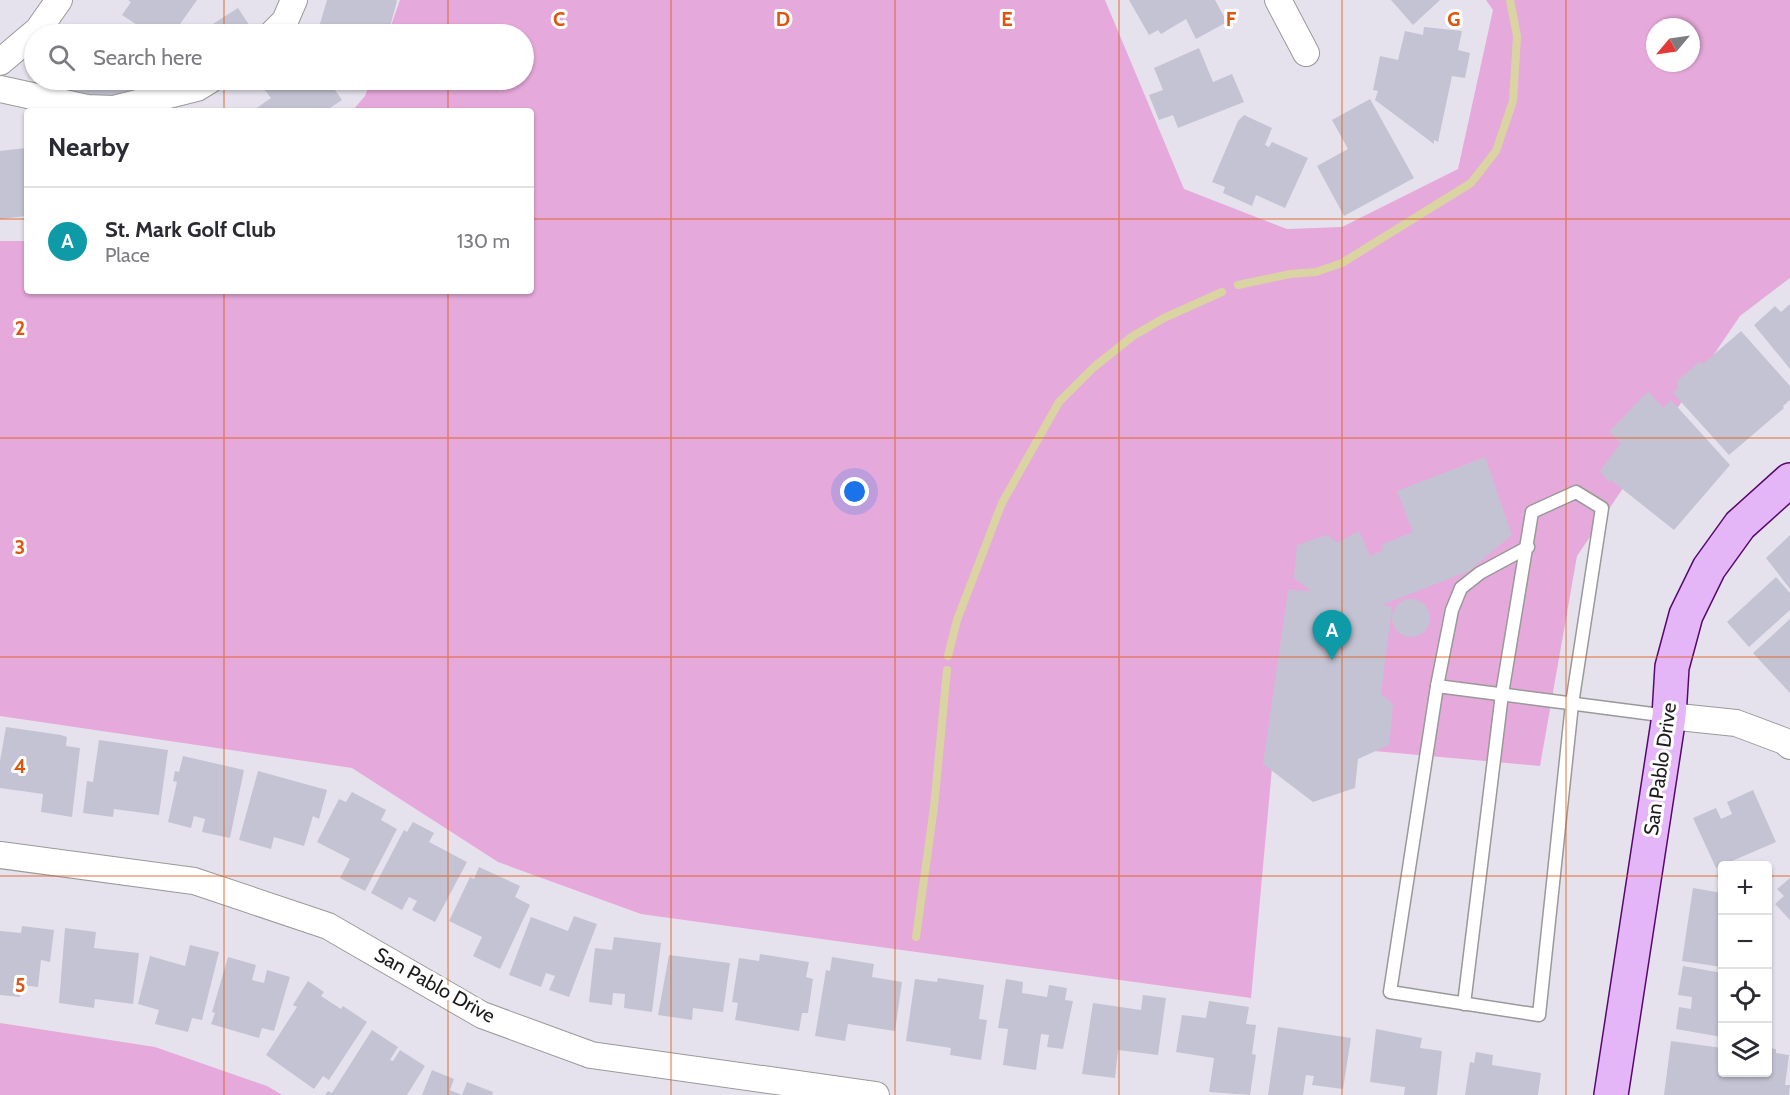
<!DOCTYPE html>
<html lang="en">
<head>
<meta charset="utf-8">
<style>
	body { margin:0; font-family:Cabin,sans-serif; background:#f2f2f3; color:#2b2b33 }
	.controls { position:absolute; right:18px; bottom:18px; display:grid; overflow:hidden; border-radius:6px; box-shadow:0 2px 4px #0004 }
	.controls button { width:54px; height:54px; display:grid; place-items:center; padding:0; border:0; border-bottom:2px solid #e1e1e2; background:#fff; color:#2b2b33; font:30px sans-serif }
	.compass { position:absolute; left:1646px; top:18px; width:54px; height:54px; border-radius:50%; background:#fff; box-shadow:0 2px 4px #0004; rotate:241deg }
	.you { position:absolute; left:855px; top:492px; width:21px; height:21px; margin:-15px; border:4px solid #fff; border-radius:50%; background:#1a73e8; box-shadow:0 0 0 9px #1a73e833 }
	.badge { display:grid; place-items:center; width:39px; height:39px; border-radius:50%; background:#111827; color:#fff; font-size:20px; font-weight:700 }
	.pin { position:absolute; translate:-50% -50px; filter:drop-shadow(0 2px 3px #0008) }
	.pin::after { content:''; position:absolute; top:32px; width:21px; height:18px; background:inherit; clip-path:polygon(0 0,100% 0,50% 100%) }
	.list { margin:0; padding:0; list-style:none }
	h2 { display:flex; justify-content:space-between; align-items:center; height:78px; margin:0; padding:0 24px; font-size:26px }
	h2 small { font-size:20px; font-weight:400; color:#7c7c81 }
	.list li { display:grid; grid-template-columns:39px 1fr auto; gap:18px; align-items:center; box-sizing:border-box; height:108px; padding:0 24px; border-top:2px solid #e1e1e2 }
	.list b { display:block; font-size:22px; white-space:nowrap }
	.list p { margin:0; font-size:20px; white-space:nowrap; color:#7c7c81 }
	.list em { font-size:20px; font-style:normal; color:#7c7c81 }
	.icon { flex:none; width:33px; height:33px; fill:none; stroke:currentColor; stroke-width:2; stroke-linecap:round; stroke-linejoin:round }
	.map { position:relative; flex:none; width:1790px; height:1095px; overflow:hidden }
	.search { position:absolute; background:#fff; box-shadow:0 2px 4px #0004; left:24px; top:24px; width:510px; height:66px; display:flex; align-items:center; gap:15px; box-sizing:border-box; padding:0 21px; border-radius:33px; color:#7c7c81; font-size:22px }
	.panel { position:absolute; background:#fff; box-shadow:0 2px 4px #0004; left:24px; top:108px; width:510px; height:186px; border-radius:6px }
	.map>svg:first-child { display:block }
	.grass { fill:#e6a9db; fill-rule:evenodd }
	.lines { fill:none; stroke-linecap:round; stroke-linejoin:round }
	.stream { stroke:#dad4a3; stroke-width:8 }
	.building { fill:#c4c3d3 }
	.lane-casing { stroke:#999; stroke-width:15 }
	.street-casing { stroke:#999; stroke-width:28 }
	.secondary-casing { stroke:#57086e; stroke-width:36 }
	.lane { stroke:#fff; stroke-width:12 }
	.street { stroke:#fff; stroke-width:26 }
	.secondary { stroke:#e4b6f7; stroke-width:33 }
	.grid { fill:none; stroke:#de560d; stroke-width:1.5; stroke-opacity:0.55 }
	.labels { text-anchor:middle; dominant-baseline:central; stroke-width:6; stroke-linejoin:round; paint-order:stroke }
	.street-label { font-size:20px; fill:#1c1c1c; stroke:#fff }
	.grid-label { font-size:20px; text-anchor:middle; font-weight:bold; fill:#de560d; stroke:#fff; stroke-width:6; stroke-linejoin:round; paint-order:stroke }
</style>
</head>
<body>
<div class="map">
<svg width="1790" height="1095" viewBox="0 0 1790 1095">
	<rect width="100%" height="100%" fill="#e6e2ed"/>
	<g class="grass">
		<path d="M400,0H1105L1184,189L1287,229L1342,227L1458,169L1493,10L1486,0H1790V278L1740,316L1577,556L1540,766L1363,750L1275,735L1251,998L641,914L498,862L352,768L0,716V241H27V291H531V111H352L365,96L371,80H524V34H388ZM1655,27H1691V63H1655Z"/>
		<path d="M0,1023L155,1047L267,1086L282,1095H0Z"/>
	</g>
	<g class="lines">
		<g class="stream">
			<path d="M1238,285L1290,274L1316,272L1342,263L1471,183L1496,151L1513,101L1517,36L1510,0"/>
			<path d="M948,656L957,620L1002,503L1059,402L1094,367L1133,336L1164,318L1222,292"/>
			<path d="M916,937L934,807L947,670"/>
		</g>
	</g>
	<g class="building">
		<path d="M128,0H197L173,34H151L122,15L131,2Z"/>
		<path d="M327,0H396L397,1L388,34H325L327,29L319,27Z"/>
		<path d="M1129,0H1215L1227,22L1196,39L1186,19L1161,34L1158,30L1149,35Z"/>
		<path d="M1391,0H1440L1413,25Z"/>
		<path d="M238,8L253,31L247,34H197Z"/>
		<path d="M1424,27L1462,31L1458,50L1470,53L1465,78L1452,76L1438,142L1434,140V144L1375,100L1378,91L1373,90L1380,56L1398,60L1405,31L1423,35Z"/>
		<path d="M1199,48L1213,82L1232,74L1244,102L1178,128L1173,115L1159,120L1149,95L1163,90L1154,68Z"/>
		<path d="M59,80H131L129,100L58,92Z"/>
		<path d="M280,80H328L342,100L330,108L331,111H252L271,98L265,90Z"/>
		<path d="M1370,99L1414,178L1344,216L1317,166L1348,149L1332,120Z"/>
		<path d="M1244,115L1272,128L1265,145L1269,147L1272,142L1308,158L1285,208L1256,195L1252,206L1223,193L1225,187L1212,182L1238,121Z"/>
		<path d="M26,148L27,216L0,219V151Z"/>
		<path d="M1790,304V369L1754,325L1775,306L1781,312Z"/>
		<path d="M1741,331L1790,386V400L1783,406L1784,408L1729,455L1673,393L1678,388L1677,381L1699,362L1704,363Z"/>
		<path d="M1648,391L1663,408L1671,400L1730,465L1674,530L1611,480L1609,482L1600,471L1621,443L1609,432Z"/>
		<path d="M1485,457L1512,535L1469,571L1382,605L1392,607L1381,694L1393,704L1389,745L1358,759L1355,788L1313,802L1263,764L1288,590L1311,591L1294,578L1297,545L1327,535L1337,543L1359,531L1370,556L1383,550L1381,545L1413,532L1397,491Z"/>
		<path d="M1790,535V589L1766,558Z"/>
		<path d="M1776,577L1790,593V610L1749,647L1727,622Z"/>
		<circle cx="1411" cy="618" r="19"/>
		<path d="M1790,619V693L1753,653Z"/>
		<path d="M6,727L61,735L67,737L66,746L80,748L72,817L41,812L43,794L0,788V761Z"/>
		<path d="M99,740L168,750L159,815L114,809L113,817L83,813L87,781L93,782Z"/>
		<path d="M183,756L244,770L230,838L202,832L205,819L194,816L191,828L168,822L177,782L173,781L175,771L179,772Z"/>
		<path d="M258,771L327,790L319,819L313,816L304,846L274,837L271,849L239,840Z"/>
		<path d="M1753,790L1776,842L1716,868L1693,818L1716,808L1721,819L1732,814L1727,802Z"/>
		<path d="M352,792L386,810L381,820L397,829L365,891L340,878L350,859L317,842L339,799L346,802Z"/>
		<path d="M413,822L434,833L429,842L467,862L435,922L412,910L417,901L409,897L402,910L371,893L404,830L407,832Z"/>
		<path d="M479,867L520,886L515,897L530,905L500,969L473,956L482,937L449,921L470,877L474,879Z"/>
		<path d="M1790,878V920L1775,904L1784,896L1777,889Z"/>
		<path d="M1693,888L1722,893V967L1682,961Z"/>
		<path d="M574,916L597,924L569,997L549,990L555,976L546,973L541,987L509,975L531,917L568,931Z"/>
		<path d="M22,926L54,930L50,962L41,960L38,987L21,985L20,997L0,995V931L21,933Z"/>
		<path d="M65,928L96,932L94,948L139,953L133,1004L95,999L94,1008L59,1003Z"/>
		<path d="M614,937L661,943L652,1012L624,1008L625,994L613,993L612,1005L589,1002L595,948L612,950Z"/>
		<path d="M190,945L219,952L202,1020L192,1018L188,1032L155,1024L159,1010L138,1004L150,956L185,966Z"/>
		<path d="M760,954L809,962L806,977L813,979L808,1013H802L799,1031L735,1020L738,1003L732,1002L739,958L759,961Z"/>
		<path d="M669,955L730,963L723,1012L693,1008L692,1020L658,1015Z"/>
		<path d="M228,957L256,965L252,980L264,983L267,970L290,977L274,1031L262,1028L259,1038L211,1024L215,1013L212,1012Z"/>
		<path d="M832,957L874,964L872,977L902,982L895,1031L848,1024L845,1041L815,1036L826,970L830,971Z"/>
		<path d="M1683,966L1722,973V1037L1676,1029L1679,1007L1691,1009L1692,997L1678,995Z"/>
		<path d="M938,978L984,985L979,1019L987,1020L981,1060L950,1055L951,1048L906,1041L915,979L937,982Z"/>
		<path d="M1006,979L1023,982L1022,993L1047,997L1049,985L1067,988L1065,1000L1073,1001L1063,1049L1047,1047L1049,1035L1041,1034L1036,1070L1003,1065L1008,1029L998,1028Z"/>
		<path d="M308,981L324,992L321,996L341,1009L343,1006L367,1022L329,1080L323,1076L314,1089L266,1055L297,1007L293,1005Z"/>
		<path d="M1143,995L1166,998L1158,1055L1118,1050L1115,1078L1082,1074L1093,1003L1141,1010Z"/>
		<path d="M1209,1001L1249,1007L1246,1024L1256,1025L1252,1054L1256,1055L1250,1095L1209,1092L1214,1058L1176,1052L1182,1015L1206,1018Z"/>
		<path d="M1278,1027L1351,1038L1343,1089L1312,1085L1314,1076L1306,1075L1303,1095H1268Z"/>
		<path d="M1376,1029L1422,1038L1420,1048L1442,1051L1437,1095H1404L1405,1087L1370,1082Z"/>
		<path d="M372,1030L398,1047L390,1060L393,1061L400,1050L425,1066L407,1095H325L328,1091L332,1093Z"/>
		<path d="M1671,1041L1722,1048V1072H1768V1048L1776,1049V1053L1789,1055L1785,1085H1790L1789,1095H1664Z"/>
		<path d="M1476,1052L1493,1055L1492,1065L1541,1073L1538,1095H1465L1470,1062L1474,1063Z"/>
		<path d="M432,1070L454,1079L450,1090L462,1095H422Z"/>
		<path d="M467,1082L493,1092L492,1095H462Z"/>
	</g>
	<g class="lines">
		<defs>
			<g id="lane">
				<path d="M1437,686L1668,716"/>
				<path d="M1464,1004L1502,694L1532,512L1576,492L1602,508L1572,704L1539,1015L1390,992L1437,686L1452,610L1461,588L1480,573L1528,547"/>
			</g>
			<g id="street">
				<path d="M1278,0L1306,53"/>
				<path d="M272,34L285,21L294,0"/>
				<path d="M0,62L38,30L59,0"/>
				<path d="M0,89L87,108L113,109L197,88L210,80"/>
				<path d="M1669,716L1736,723L1784,741L1790,746"/>
				<path d="M0,855L194,881L328,926L482,1015L591,1055L876,1095"/>
			</g>
			<path id="secondary" d="M1611,1095L1669,716L1672,667L1686,615L1709,568L1740,525L1790,480"/>
		</defs>
		<use href="#lane" class="lane-casing"/>
		<use href="#street" class="street-casing"/>
		<use href="#secondary" class="secondary-casing"/>
		<use href="#lane" class="lane"/>
		<use href="#street" class="street"/>
		<use href="#secondary" class="secondary"/>
	</g>
	<path class="grid" d="M224,0V34M448,0V34M671,0V1095M895,0V1095M1119,0V1095M1342,0V1095M1566,0V1095M224,80V111M448,80V111M0,219H27M531,219H1790M224,291V1095M448,291V1095M0,438H1790M0,657H1790M0,876H1722M1768,876H1790"/>
	<g class="labels">
		<g class="street-label">
			<text transform="translate(1660 769) rotate(-82)">San Pablo Drive</text>
			<text transform="translate(435 985) rotate(29)">San Pablo Drive</text>
		</g>
	</g>
	<g class="grid-label">
		<text x="559" y="26">C</text>
		<text x="783" y="26">D</text>
		<text x="1007" y="26">E</text>
		<text x="1231" y="26">F</text>
		<text x="1454" y="26">G</text>
		<text x="20" y="335">2</text>
		<text x="20" y="554">3</text>
		<text x="20" y="773">4</text>
		<text x="20" y="992">5</text>
	</g>
</svg>
<div class="controls">
<button>+</button>
<button>−</button>
<button><svg class="icon" aria-label="locate" viewBox="0 0 24 24"><circle cx="12" cy="12" r="6"/><path d="M12 2v4M12 18v4M2 12h4M18 12h4"/></svg></button>
<button><svg class="icon" aria-label="layers" viewBox="0 0 24 24"><path d="M12 4l9 5-9 5-9-5zM3 14l9 5 9-5"/></svg></button>
</div>
<svg class="compass" viewBox="-18 -18 36 36"><path d="M0-13l5 13h-10z" fill="#e53935"/><path d="M0 13l5-13h-10z" fill="#7c7c81"/></svg>
<div class="you"></div>
<div class="pin badge" style="left:1332px;top:660px;background:#0f9aa8">A</div>
<div class="search"><svg class="icon" aria-label="search" viewBox="0 0 24 24"><circle cx="10" cy="10" r="6"/><path d="M15 15l6 6"/></svg>Search here</div>
<section class="panel">
<h2>Nearby<small></small></h2>
<ul class="list">
<li><span class="badge" style="background:#0f9aa8">A</span><div><b>St. Mark Golf Club</b><p>Place</p></div><em>130 m</em></li>
</ul>
</section>
</div>
</body>
</html>
